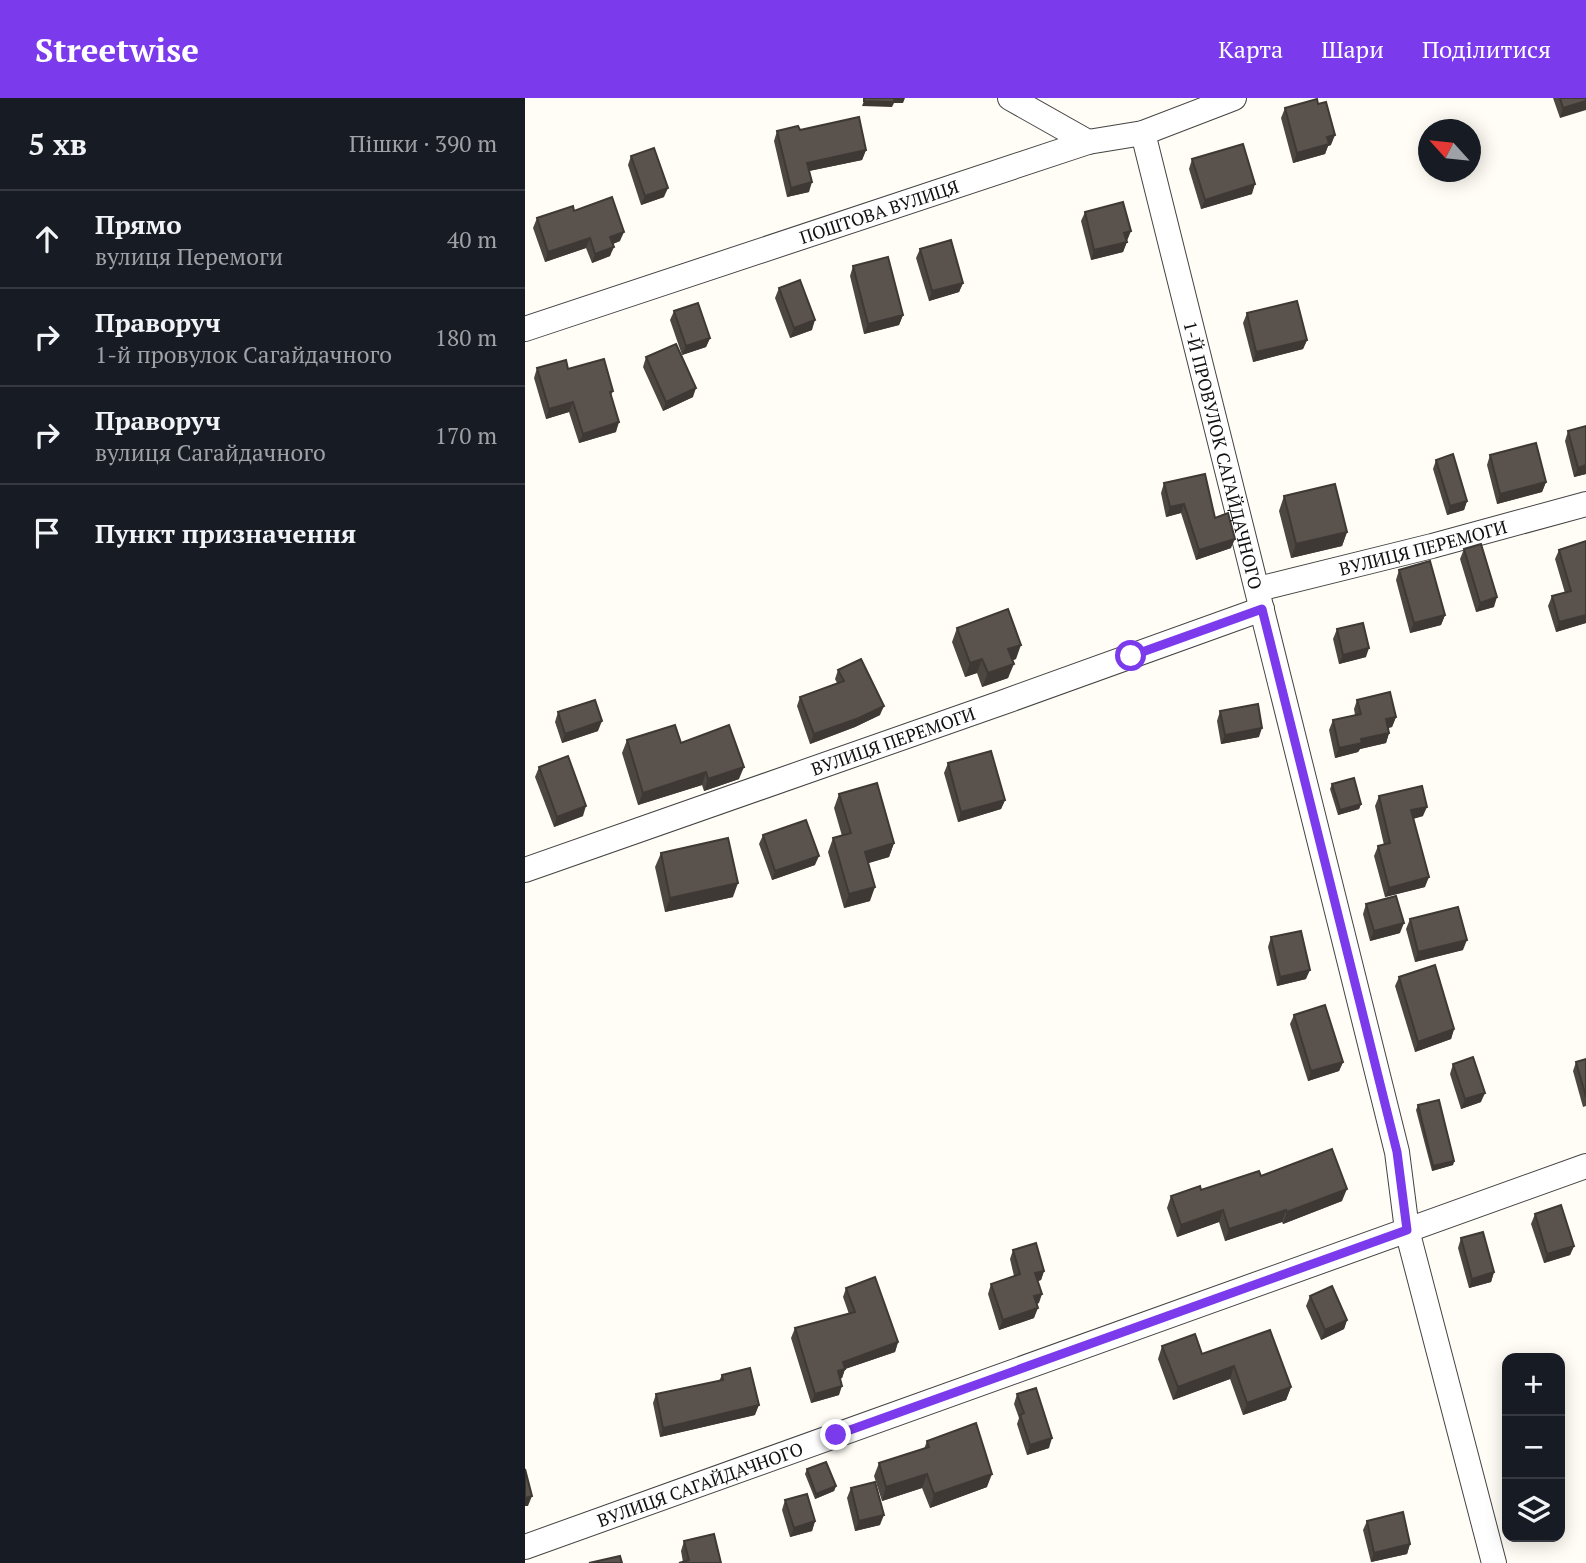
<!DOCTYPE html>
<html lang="uk">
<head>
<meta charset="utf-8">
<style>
	body { margin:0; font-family:"PT Serif",serif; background:#20242c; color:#f1f3f6 }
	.controls { position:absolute; right:21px; bottom:21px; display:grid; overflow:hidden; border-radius:14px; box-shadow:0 4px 18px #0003 }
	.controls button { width:63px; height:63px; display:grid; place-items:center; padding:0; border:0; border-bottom:2px solid #363941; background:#171b24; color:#f1f3f6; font:35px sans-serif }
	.compass { position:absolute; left:893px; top:21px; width:63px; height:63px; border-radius:50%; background:#171b24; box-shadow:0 4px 18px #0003; rotate:297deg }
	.stop { position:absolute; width:21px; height:21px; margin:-16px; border:5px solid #7c3aed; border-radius:50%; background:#fff }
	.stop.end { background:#7c3aed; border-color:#fff; box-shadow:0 2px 7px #0008 }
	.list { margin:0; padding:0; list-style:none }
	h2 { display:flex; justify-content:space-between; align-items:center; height:91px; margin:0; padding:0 28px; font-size:30px }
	h2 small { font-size:23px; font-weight:400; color:#9ea1a6 }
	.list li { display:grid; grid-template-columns:46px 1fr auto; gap:21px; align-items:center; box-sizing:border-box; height:98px; padding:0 28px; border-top:2px solid #363941 }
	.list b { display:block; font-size:26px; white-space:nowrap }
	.list p { margin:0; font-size:23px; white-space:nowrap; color:#9ea1a6 }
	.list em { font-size:23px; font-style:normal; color:#9ea1a6 }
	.icon { flex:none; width:38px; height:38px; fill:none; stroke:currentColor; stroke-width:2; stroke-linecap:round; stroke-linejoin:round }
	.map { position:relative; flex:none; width:1061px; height:1465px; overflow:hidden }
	header { display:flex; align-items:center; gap:42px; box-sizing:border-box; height:98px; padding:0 35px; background:#7c3aed; color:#fff }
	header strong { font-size:33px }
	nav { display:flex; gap:38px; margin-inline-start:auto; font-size:24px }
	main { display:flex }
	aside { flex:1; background:#171b24 }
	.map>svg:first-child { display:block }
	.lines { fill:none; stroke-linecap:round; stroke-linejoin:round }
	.minor-casing { stroke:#444; stroke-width:26 }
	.minor { stroke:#fff; stroke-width:24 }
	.wall { fill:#4d4742 }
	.shaded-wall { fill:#3f3936 }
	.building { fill:#5a524d; stroke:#3f3936; stroke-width:2 }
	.route { stroke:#7c3aed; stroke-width:9 }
	.labels { text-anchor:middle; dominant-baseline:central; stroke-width:7; stroke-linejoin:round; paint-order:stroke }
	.street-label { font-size:18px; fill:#111; stroke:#fff }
</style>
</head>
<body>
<header>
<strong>Streetwise</strong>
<nav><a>Карта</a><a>Шари</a><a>Поділитися</a></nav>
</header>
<main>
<aside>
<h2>5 хв<small>Пішки · 390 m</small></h2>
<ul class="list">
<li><svg class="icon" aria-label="ahead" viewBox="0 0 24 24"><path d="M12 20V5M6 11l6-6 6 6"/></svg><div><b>Прямо</b><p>вулиця Перемоги</p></div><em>40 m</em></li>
<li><svg class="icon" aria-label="right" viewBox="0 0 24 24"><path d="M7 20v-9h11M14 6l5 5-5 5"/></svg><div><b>Праворуч</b><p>1-й провулок Сагайдачного</p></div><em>180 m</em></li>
<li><svg class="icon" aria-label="right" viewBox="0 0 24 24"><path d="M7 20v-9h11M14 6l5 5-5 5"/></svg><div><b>Праворуч</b><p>вулиця Сагайдачного</p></div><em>170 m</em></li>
<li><svg class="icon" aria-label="arrive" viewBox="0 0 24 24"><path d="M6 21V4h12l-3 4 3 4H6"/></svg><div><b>Пункт призначення</b></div></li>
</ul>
</aside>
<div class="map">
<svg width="1061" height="1465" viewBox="0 0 1061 1465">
	<rect width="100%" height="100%" fill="#fffdf5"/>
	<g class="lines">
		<defs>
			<g id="minor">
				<path d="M485,0L563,44"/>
				<path id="s1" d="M618,35L872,1054L882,1132L969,1465"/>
				<path id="s2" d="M0,231L563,44L618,35L709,0"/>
				<path id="s3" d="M733,491L907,448L1061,406"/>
				<path id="s4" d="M0,772L476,605L737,511"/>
				<path id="s5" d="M0,1449L1061,1068"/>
			</g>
		</defs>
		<use href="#minor" class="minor-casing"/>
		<use href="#minor" class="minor"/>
	</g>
	<g class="wall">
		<path d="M1028,0H1061L1035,20Z"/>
		<path d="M760,10L806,47L803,48L800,56L768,65L756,20Z"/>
		<path d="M275,32L341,52L337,62L284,73V94L262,99L249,43L252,33Z"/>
		<path d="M106,58L139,99L116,107L103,67Z"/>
		<path d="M667,61L727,96L676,111L664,71Z"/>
		<path d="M49,113L95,143L88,146L85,158L67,165L61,150L20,164L8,130L12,120Z"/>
		<path d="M560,114L602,143L598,154L566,162L556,123Z"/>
		<path d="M395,151L438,185L434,194L404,203L391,160Z"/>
		<path d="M328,168L378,217L374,227L339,236L325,178Z"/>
		<path d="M254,190L287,232L265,240L250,200Z"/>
		<path d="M149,213L185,240L181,249L157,257L145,222Z"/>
		<path d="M722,215L782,242L778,251L728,264L718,225Z"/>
		<path d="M121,259L168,299L138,313L118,269Z"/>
		<path d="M12,270L43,271L88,293L86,297L91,334L54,345L44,314L21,321L9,280Z"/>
		<path d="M1061,328V376L1049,379L1040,343L1043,333Z"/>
		<path d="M965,357L1021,384L1017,394L972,406L962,367Z"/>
		<path d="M911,362L942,403L939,412L922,417L908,371Z"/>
		<path d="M639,385L706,450L671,462L656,415L641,419L636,395Z"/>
		<path d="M759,398L822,434L817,448L766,460L754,413Z"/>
		<path d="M1061,443V525L1031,534L1023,508L1027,498L1040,495L1030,461L1034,452Z"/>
		<path d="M939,451L969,509L951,514L935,461Z"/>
		<path d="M874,472L920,517L916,527L885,535L871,482Z"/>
		<path d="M432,530L491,561L487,562L483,580L457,589L452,575L440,579L427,544Z"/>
		<path d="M812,531L841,559L814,566L808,541Z"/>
		<path d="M313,572L355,617L330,629L285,646L272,608L275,599L312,585L310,581Z"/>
		<path d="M832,602L871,619L867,629L863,630L864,635L861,645L835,651L833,654L810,660L804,632L808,622L830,617L829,611Z"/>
		<path d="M695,613L734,639L696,646L692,623Z"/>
		<path d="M33,614L73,633L37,645L30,624Z"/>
		<path d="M102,642L156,645L214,681L179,693L177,687L113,707L97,655Z"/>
		<path d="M423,665L480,702L476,711L433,724L419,675Z"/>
		<path d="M14,669L58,718L29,729L10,679Z"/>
		<path d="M807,686L836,706L834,711L813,717L805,691Z"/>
		<path d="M314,696L369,745L364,759L343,765L345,803L319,810L303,754L308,740L317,738L309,710Z"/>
		<path d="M854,698L898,718L888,721L900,789L860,799L849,758L853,748L859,747L850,708Z"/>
		<path d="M238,737L290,767L247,782L234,746Z"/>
		<path d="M136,755L208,799L140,814L130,769Z"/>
		<path d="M841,806L875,835L845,843L838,816Z"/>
		<path d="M885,821L938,852L890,864L881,831Z"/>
		<path d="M746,839L781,881L752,888L743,849Z"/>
		<path d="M874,879L929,931L926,941L890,954L870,888Z"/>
		<path d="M769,917L818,964L814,973L783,983L765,926Z"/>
		<path d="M1061,961V1008L1058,1009L1048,973L1051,964Z"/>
		<path d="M928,966L956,1004L936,1011L925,976Z"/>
		<path d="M893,1007L929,1063L928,1067L907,1073L891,1012Z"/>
		<path d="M736,1078L817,1103L758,1126L757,1124L700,1143L694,1124L652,1139L642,1110L646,1098Z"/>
		<path d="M1010,1116L1049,1148L1045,1157L1019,1165L1006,1126Z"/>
		<path d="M936,1140L969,1174L966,1184L944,1190L933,1150Z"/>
		<path d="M488,1152L519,1173L516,1182L513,1183L514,1205L511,1206L509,1220L474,1232L463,1196L466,1186L489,1178L485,1161Z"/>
		<path d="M321,1190L373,1244L370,1254L320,1271L317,1280L315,1281L314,1297L286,1305L266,1240L270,1230L324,1216L318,1199Z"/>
		<path d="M785,1198L822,1222L819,1231L796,1242L781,1208Z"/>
		<path d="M637,1248L677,1256L766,1289L761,1302L718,1317L705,1281L648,1302L633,1261Z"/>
		<path d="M197,1277L230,1317L135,1339L128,1305L131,1296L194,1283Z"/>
		<path d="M492,1296L524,1350L502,1357L492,1326L494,1320L489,1306Z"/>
		<path d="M402,1343L462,1389L405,1410L397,1390L357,1403L349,1378L354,1365L399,1351Z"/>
		<path d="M282,1371L311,1388L309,1393L290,1401L280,1376Z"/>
		<path d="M326,1390L355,1427L330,1433L322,1400Z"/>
		<path d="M260,1402L290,1423L287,1433L265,1439L257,1412Z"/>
		<path d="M842,1423L885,1446L882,1456L846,1464L838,1432Z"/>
		<path d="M159,1443L196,1465L158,1464L156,1453Z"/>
	</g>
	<g class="shaded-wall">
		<path d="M369,0H380L378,5H369L367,9L337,8L339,3Z"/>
		<path d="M1061,3V12L1035,20L1038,10Z"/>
		<path d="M810,37L806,47L803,48L800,56L768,65L772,55L802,39Z"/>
		<path d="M341,52L337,62L279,74L282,65Z"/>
		<path d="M287,84L284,94L262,99L266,90Z"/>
		<path d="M730,86L727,96L676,111L680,102Z"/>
		<path d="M143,90L139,99L116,107L120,98Z"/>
		<path d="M606,133L602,143L596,144L599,135Z"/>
		<path d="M99,134L95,143L82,148L85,139Z"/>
		<path d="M65,140L61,150L20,164L23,154Z"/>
		<path d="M602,144L598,154L566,162L569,152Z"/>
		<path d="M89,149L85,158L67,165L70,156Z"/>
		<path d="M438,185L434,194L404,203L407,193Z"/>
		<path d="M378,217L374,227L339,236L343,226Z"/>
		<path d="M290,222L287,232L265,240L269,230Z"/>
		<path d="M185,240L181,249L157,257L161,248Z"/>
		<path d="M782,242L778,251L728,264L731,254Z"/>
		<path d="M171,290L168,299L138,313L141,304Z"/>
		<path d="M48,304L44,314L21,321L24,311Z"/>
		<path d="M94,324L91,334L54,345L58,336Z"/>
		<path d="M1061,367V376L1049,379L1053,370Z"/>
		<path d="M1021,384L1017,394L972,406L975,396Z"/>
		<path d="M942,403L939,412L922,417L925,408Z"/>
		<path d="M659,406L656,415L641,419L645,409Z"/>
		<path d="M822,434L817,448L766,460L771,446Z"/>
		<path d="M710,441L706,450L671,462L674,452Z"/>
		<path d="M972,499L969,509L951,514L955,505Z"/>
		<path d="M920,517L916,527L885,535L889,525Z"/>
		<path d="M1061,517V525L1031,534L1034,524Z"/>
		<path d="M496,547L491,561L478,566L483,551Z"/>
		<path d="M844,550L841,559L814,566L818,557Z"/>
		<path d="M457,561L452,575L440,579L445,565Z"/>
		<path d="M489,566L483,580L457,589L463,575Z"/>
		<path d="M359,608L355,617L330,629L285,646L289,636Z"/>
		<path d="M871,619L867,629L858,631L861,621Z"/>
		<path d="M77,623L73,633L37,645L40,636Z"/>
		<path d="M737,630L734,639L696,646L700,637Z"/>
		<path d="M864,635L861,645L835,651L833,654L810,660L814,650L836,641Z"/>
		<path d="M219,669L214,681L179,693L183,681Z"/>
		<path d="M181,674L177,687L113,707L118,695Z"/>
		<path d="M480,702L476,711L433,724L436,714Z"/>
		<path d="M836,706L834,711L813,717L815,712Z"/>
		<path d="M61,708L58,718L29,729L32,719Z"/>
		<path d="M902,709L898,718L883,722L886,712Z"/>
		<path d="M369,745L364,759L334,768L340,754Z"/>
		<path d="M294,758L290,767L247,782L250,773Z"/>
		<path d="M904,779L900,789L860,799L864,790Z"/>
		<path d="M213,785L208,799L140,814L145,800Z"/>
		<path d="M350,789L345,803L319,810L324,796Z"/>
		<path d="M879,825L875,835L845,843L849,833Z"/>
		<path d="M942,842L938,852L890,864L893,854Z"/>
		<path d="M785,872L781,881L752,888L755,879Z"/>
		<path d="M929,931L926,941L890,954L893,944Z"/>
		<path d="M818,964L814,973L783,983L786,973Z"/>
		<path d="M960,995L956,1004L936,1011L940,1001Z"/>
		<path d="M929,1063L928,1067L907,1073L908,1068Z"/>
		<path d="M822,1091L817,1103L758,1126L762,1114Z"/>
		<path d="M698,1112L694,1124L652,1139L656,1127Z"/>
		<path d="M761,1112L757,1124L700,1143L704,1131Z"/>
		<path d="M1049,1148L1045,1157L1019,1165L1022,1156Z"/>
		<path d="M519,1173L516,1182L507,1185L510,1175Z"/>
		<path d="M969,1174L966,1184L944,1190L947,1181Z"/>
		<path d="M517,1196L514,1205L505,1208L509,1198Z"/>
		<path d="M513,1210L509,1220L474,1232L478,1222Z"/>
		<path d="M822,1222L819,1231L796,1242L800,1232Z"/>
		<path d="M373,1244L370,1254L320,1271L317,1280L310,1282L313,1273L318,1264Z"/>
		<path d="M709,1268L705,1281L648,1302L653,1289Z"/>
		<path d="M317,1288L314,1297L286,1305L290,1296Z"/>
		<path d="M766,1289L761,1302L718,1317L722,1305Z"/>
		<path d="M234,1307L230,1317L135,1339L138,1330Z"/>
		<path d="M527,1340L524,1350L502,1357L505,1347Z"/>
		<path d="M402,1376L397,1390L357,1403L361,1389Z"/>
		<path d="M467,1376L462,1389L405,1410L409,1396Z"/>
		<path d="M311,1388L309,1393L290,1401L291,1396Z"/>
		<path d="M7,1398L3,1408H0V1400Z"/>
		<path d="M359,1417L355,1427L330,1433L334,1423Z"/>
		<path d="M290,1423L287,1433L265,1439L269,1430Z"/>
		<path d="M885,1446L882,1456L846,1464L849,1455Z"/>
	</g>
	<g class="building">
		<path d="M339,0H369V4L339,3Z"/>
		<path d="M1035,0H1061V3L1038,10Z"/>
		<path d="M792,1L793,6L801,4L810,37L802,39L804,46L772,55L760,10Z"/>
		<path d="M334,19L341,52L282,65L287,84L266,90L252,33L273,28L275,32Z"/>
		<path d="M718,46L730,86L680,102L667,61Z"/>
		<path d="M129,50L143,90L120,98L106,58Z"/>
		<path d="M87,99L99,134L85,139L89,149L70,156L65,140L23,154L12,120L48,108L49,113Z"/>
		<path d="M598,104L606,133L599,135L602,144L569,152L560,114Z"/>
		<path d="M426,142L438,185L407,193L395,151Z"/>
		<path d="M363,159L378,217L343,226L328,168Z"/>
		<path d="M275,182L290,222L269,230L254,190Z"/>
		<path d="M772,203L782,242L731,254L722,215Z"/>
		<path d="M173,205L185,240L161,248L149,213Z"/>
		<path d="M151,246L171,290L141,304L121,259Z"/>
		<path d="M79,261L88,293L85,294L94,324L58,336L48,304L24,311L12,270L41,262L43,271Z"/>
		<path d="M1061,328V367L1053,370L1043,333Z"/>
		<path d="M1011,345L1021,384L975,396L965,357Z"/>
		<path d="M928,356L942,403L925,408L911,362Z"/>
		<path d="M680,376L690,420L703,415L710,441L674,452L659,406L645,409L639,385Z"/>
		<path d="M810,386L822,434L771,446L759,398Z"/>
		<path d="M1061,443V517L1034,524L1027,498L1046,493L1034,452Z"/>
		<path d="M956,446L972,499L955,505L939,451Z"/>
		<path d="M905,463L920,517L889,525L874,472Z"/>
		<path d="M483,511L496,547L483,551L489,566L463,575L457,561L445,565L432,530Z"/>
		<path d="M838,525L844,550L818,557L812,531Z"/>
		<path d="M336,561L359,608L334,620L289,636L275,599L319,583L313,572Z"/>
		<path d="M865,594L871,619L861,621L864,635L836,641L837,645L814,650L808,622L836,616L832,602Z"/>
		<path d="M70,602L77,623L40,636L33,614Z"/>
		<path d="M733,606L737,630L700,637L695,613Z"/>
		<path d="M150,627L156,645L204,627L219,669L183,681L181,674L118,695L102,642Z"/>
		<path d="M466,653L480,702L436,714L423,665Z"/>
		<path d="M43,658L61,708L32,719L14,669Z"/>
		<path d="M829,680L836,706L815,712L807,686Z"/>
		<path d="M352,685L369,745L340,754L350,789L324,796L308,740L326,735L314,696Z"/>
		<path d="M897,688L902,709L886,712L904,779L864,790L853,748L865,745L854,698Z"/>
		<path d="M281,722L294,758L250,773L238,737Z"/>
		<path d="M203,740L213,785L145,800L136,755Z"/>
		<path d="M871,798L879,825L849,833L841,806Z"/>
		<path d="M933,809L942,842L893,854L885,821Z"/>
		<path d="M776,833L785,872L755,879L746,839Z"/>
		<path d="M910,867L929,931L893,944L874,879Z"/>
		<path d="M800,907L818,964L786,973L769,917Z"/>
		<path d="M948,959L960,995L940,1001L928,966Z"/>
		<path d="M1061,961V999L1051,964Z"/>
		<path d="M914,1002L929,1063L908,1068L893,1007Z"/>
		<path d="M807,1051L822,1091L762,1114L761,1112L704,1131L698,1112L656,1127L646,1098L675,1088L676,1092L734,1073L736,1078Z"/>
		<path d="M1036,1107L1049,1148L1022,1156L1010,1116Z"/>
		<path d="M958,1134L969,1174L947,1181L936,1140Z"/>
		<path d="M511,1145L519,1173L510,1175L517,1196L509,1198L513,1210L478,1222L466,1186L495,1176L488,1152Z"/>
		<path d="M350,1179L373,1244L318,1264L320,1271L313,1273L317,1288L290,1296L270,1230L330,1214L321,1190Z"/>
		<path d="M807,1188L822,1222L800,1232L785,1198Z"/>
		<path d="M745,1232L766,1289L722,1305L709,1268L653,1289L637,1248L670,1236L677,1256Z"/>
		<path d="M225,1270L234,1307L138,1330L131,1296L198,1282L197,1277Z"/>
		<path d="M511,1290L527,1340L505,1347L495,1317L499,1315L492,1296Z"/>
		<path d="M451,1325L467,1376L409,1396L402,1376L361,1389L354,1365L404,1349L402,1343Z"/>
		<path d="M301,1364L311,1388L291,1396L282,1371Z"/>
		<path d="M0,1371L7,1398L0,1400Z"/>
		<path d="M350,1384L359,1417L334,1423L326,1390Z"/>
		<path d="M282,1396L290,1423L269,1430L260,1402Z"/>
		<path d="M878,1414L885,1446L849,1455L842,1423Z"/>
		<path d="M189,1436L196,1465H154L164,1462L159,1443Z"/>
		<path d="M95,1458L97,1465H64Z"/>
	</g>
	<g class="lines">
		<path class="route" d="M311,1337L882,1132L872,1054L737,511L606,558"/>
	</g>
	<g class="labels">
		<g class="street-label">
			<text stroke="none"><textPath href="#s2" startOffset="373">ПОШТОВА ВУЛИЦЯ</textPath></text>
			<text stroke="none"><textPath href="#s1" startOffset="332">1-Й ПРОВУЛОК САГАЙДАЧНОГО</textPath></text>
			<text stroke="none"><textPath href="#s3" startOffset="170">ВУЛИЦЯ ПЕРЕМОГИ</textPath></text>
			<text stroke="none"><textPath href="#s4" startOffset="390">ВУЛИЦЯ ПЕРЕМОГИ</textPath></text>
			<text stroke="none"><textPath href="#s5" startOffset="186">ВУЛИЦЯ САГАЙДАЧНОГО</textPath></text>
		</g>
	</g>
</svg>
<div class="controls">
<button>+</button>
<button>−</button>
<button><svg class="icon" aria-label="layers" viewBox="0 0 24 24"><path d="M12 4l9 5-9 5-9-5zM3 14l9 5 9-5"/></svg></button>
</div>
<svg class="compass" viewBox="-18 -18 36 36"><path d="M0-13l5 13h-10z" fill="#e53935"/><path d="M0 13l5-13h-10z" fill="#9ea1a6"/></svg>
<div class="stop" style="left:606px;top:558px"></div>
<div class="stop end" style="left:311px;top:1337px"></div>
</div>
</main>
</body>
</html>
